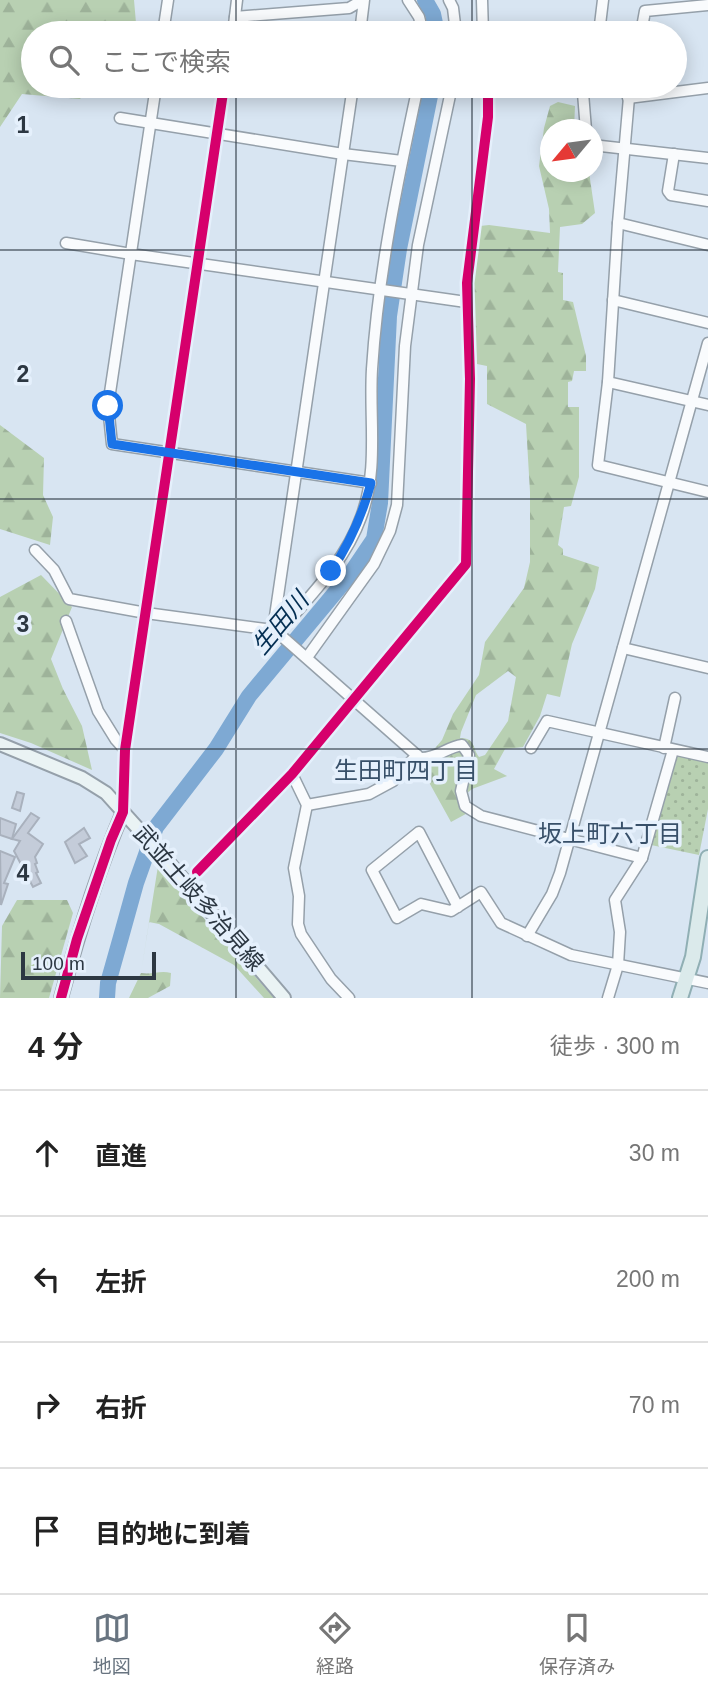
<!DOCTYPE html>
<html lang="ja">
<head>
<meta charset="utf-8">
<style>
	body { margin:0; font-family:Helvetica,"Noto Sans JP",sans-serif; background:#f2f2f2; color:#222 }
	.compass { position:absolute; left:540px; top:119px; width:63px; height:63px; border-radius:50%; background:#fff; box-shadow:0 4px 18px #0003; rotate:241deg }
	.scale { position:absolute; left:21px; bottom:18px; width:135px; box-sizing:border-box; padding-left:7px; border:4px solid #2c3742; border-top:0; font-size:19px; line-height:24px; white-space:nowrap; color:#2c3742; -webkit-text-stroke:5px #e5f0fc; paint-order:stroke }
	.stop { position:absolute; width:21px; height:21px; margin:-16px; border:5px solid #1a73e8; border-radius:50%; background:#fff }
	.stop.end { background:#1a73e8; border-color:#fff; box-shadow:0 2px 7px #0008 }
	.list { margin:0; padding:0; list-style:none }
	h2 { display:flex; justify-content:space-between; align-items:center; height:91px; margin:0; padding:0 28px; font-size:30px }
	h2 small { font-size:23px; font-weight:400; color:#767676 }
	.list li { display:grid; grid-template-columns:46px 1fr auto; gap:21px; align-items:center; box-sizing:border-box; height:126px; padding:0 28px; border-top:2px solid #e0e0e0 }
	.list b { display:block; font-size:26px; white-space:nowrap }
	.list em { font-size:23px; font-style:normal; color:#767676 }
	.icon { flex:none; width:38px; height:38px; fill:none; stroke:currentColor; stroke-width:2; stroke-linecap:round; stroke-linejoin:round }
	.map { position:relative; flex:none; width:708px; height:998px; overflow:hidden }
	.search { position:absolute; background:#fff; box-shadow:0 4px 18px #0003; left:21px; right:21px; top:21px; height:77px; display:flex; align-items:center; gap:18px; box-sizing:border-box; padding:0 24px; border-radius:38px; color:#767676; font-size:26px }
	.sheet { height:595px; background:#fff }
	nav { display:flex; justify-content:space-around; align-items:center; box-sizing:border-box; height:98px; border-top:2px solid #e0e0e0; background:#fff; font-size:19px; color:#767676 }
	nav a { display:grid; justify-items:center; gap:4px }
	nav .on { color:#687480 }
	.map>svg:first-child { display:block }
	.forest { fill:url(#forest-firs); fill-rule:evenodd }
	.park { fill:url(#park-dots) }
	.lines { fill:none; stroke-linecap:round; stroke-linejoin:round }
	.river { stroke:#7ea9d3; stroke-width:16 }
	.building { fill:#c4ccd9; stroke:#a9b1bd; stroke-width:2 }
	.street-casing { stroke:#95a0aa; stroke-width:13 }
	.secondary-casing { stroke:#95a0aa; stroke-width:16 }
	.primary-casing { stroke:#90afb4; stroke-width:18 }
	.street { stroke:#f9fbfd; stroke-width:10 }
	.secondary { stroke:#eaf3f4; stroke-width:12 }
	.primary { stroke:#dbeaeb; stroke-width:14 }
	.cycleway-casing { stroke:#e5f0fc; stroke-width:15 }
	.cycleway { stroke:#d6006c; stroke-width:10 }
	.route { stroke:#1a73e8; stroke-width:9 }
	.grid { fill:none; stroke:#2c3742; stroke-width:2; stroke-opacity:0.55 }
	.labels { text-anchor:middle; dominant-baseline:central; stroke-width:7; stroke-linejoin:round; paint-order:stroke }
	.street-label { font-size:23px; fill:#2c3742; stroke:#e5f0fc }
	.water-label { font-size:24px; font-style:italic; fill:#032e52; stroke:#e5f0fc }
	.neighbourhood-label { font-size:24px; fill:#385069; stroke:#e5f0fc }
	.grid-label { font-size:23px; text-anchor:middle; font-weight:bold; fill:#2c3742; stroke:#e5f0fc; stroke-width:7; stroke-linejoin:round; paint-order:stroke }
</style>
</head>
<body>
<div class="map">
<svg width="708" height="998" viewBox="0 0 708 998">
	<defs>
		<pattern id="forest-firs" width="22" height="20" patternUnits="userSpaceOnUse" patternTransform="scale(1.75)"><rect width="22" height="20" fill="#b8d0b2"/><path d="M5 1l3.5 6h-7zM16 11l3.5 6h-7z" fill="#9eb39a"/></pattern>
		<pattern id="park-dots" width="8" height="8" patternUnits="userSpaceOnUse" patternTransform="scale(1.75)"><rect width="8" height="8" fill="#b8d0b2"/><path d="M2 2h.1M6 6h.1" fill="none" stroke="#9eb39a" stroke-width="1.8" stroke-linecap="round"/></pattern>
	</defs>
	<rect width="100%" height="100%" fill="#d8e5f2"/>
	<g class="forest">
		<path d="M0,0H134L136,23L129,33H33V86H90L80,99L22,94L0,127Z"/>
		<path d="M558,102L575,106L574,129L550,130V172H589L595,213L582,224L560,227L558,272L563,273V300L573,302L586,356V371H574L572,381L568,382V407H579V477L571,506L564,507L558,545L563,549V555L599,567L595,589L572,644L560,697L547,694L540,716L523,747L505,749L494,769L507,776L472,789L465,795L475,809L451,822L420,766L442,740L453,714L479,675L485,642L524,588L530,562V492L526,424L487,404V366L477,364L471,287L480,226L489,225L550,233L549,209L539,166L544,128L550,106ZM508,671L516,677L508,721L485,755L479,757C472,748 476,738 460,738L461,732L476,695Z"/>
		<path d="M0,425L44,458L43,495L53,517L50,545L0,529Z"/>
		<path d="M41,575L72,607L51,659L63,689L82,726L92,770L31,743L0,733V597Z"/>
		<path d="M158,866L274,998H264L234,965L159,924L149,922L141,973C152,975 160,970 171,973L170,986L148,998H129L141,973Z"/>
		<path d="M17,900H67L73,913L49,998H0L2,926Z"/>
	</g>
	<path class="park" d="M677,755L708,760V809L699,855L651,845Z"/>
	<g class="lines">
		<g class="river">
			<path d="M425,0L433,14L437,33"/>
			<path d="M107,998L108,983L121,937L136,883L156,827L216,749L249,696L349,576L374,539L380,503L389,316L399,249L432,86"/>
		</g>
	</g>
	<g class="building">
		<path d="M17,792L24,794L20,811L12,808Z"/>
		<path d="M31,813L39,818L28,833L43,844L35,857L37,863L35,864L38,872L36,873L41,883L33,887L14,851L20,841L12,839Z"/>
		<path d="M0,818L16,824L12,839L0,835Z"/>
		<path d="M84,828L90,838L79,844L87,856L75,863L65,842Z"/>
		<path d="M0,851L15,857L4,883L8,884L1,905Z"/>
	</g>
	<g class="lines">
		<defs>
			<g id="street">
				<path d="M408,0L419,17L423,33"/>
				<path d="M449,0L453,8L456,33"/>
				<path d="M482,0L483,33"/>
				<path d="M235,17L349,8L363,0"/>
				<path d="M163,33L168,0"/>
				<path d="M233,33L237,0"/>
				<path d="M360,33L364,0"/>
				<path d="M599,33L603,0"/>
				<path d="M641,33L645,11L708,5"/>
				<path d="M156,86L108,406L112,444L371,483"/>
				<path d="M585,86L583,93L586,130"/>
				<path d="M630,86L618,223L608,382L598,465L708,492"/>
				<path d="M628,98L708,88"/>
				<path d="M120,118L343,154L402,161"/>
				<path d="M592,145L708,158"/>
				<path d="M674,154L668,191L671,195L708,201"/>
				<path d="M618,223L708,245"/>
				<path d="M66,243L131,254L466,302"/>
				<path d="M613,300L708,323"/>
				<path d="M608,382L708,405"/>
				<path d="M35,550L54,570L69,599L146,613L273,630L278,633L420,758C436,759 447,747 462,745L469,755L461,791L465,806L481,816L642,858"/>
				<path d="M66,621L98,711L116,740L125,750"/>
				<path d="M273,630L353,86"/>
				<path d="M278,633C309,597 345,562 361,517C379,470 369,418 372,369C378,274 398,179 418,86"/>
				<path d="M623,648L708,668"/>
				<path d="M308,656L374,564L390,531L397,505L405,346L418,245L452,86"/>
				<path d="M531,748L547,721L708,757"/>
				<path d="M664,748L675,698"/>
				<path d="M292,774L307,805L294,868L299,896L298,924L301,934L331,979L349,998"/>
				<path d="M307,805L369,794L393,781L417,755"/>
				<path d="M123,812L125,750L224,86"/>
				<path d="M197,872L292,774L466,564L470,379L467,283L488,117V86"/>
				<path d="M458,907L419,832L372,870L397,918L421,904L451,911L481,892L501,923L571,955L708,983"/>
				<path d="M527,936L552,894L560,873L708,343"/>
				<path d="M608,998L618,965L620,932L615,900L642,858L673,750"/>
			</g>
			<g id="secondary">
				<path d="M0,744L82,778L106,793L170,864L284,998"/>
				<path d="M61,998C78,935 97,872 123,812"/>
			</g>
			<path id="primary" d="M680,998L693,957L708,858"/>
		</defs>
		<use href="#street" class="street-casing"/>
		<use href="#secondary" class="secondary-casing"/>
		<use href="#primary" class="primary-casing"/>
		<use href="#street" class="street"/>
		<use href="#secondary" class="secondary"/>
		<use href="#primary" class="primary"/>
		<defs>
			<g id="cycleway">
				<path d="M197,872L292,774L466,564L470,379L467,283L488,117V86"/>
				<path d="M61,998L77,939L111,840L123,812L125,750L224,86"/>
			</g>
		</defs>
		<use href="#cycleway" class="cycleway-casing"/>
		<use href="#cycleway" class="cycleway"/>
	</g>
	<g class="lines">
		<path class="route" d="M108,406L112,444L371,483C362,516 350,543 331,571"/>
	</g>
	<path class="grid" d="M236,0V33M472,0V33M236,86V998M472,86V998M0,250H708M0,499H708M0,749H708"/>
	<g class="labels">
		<g class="street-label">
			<text transform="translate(199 898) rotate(49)">武並土岐多治見線</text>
		</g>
		<g class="water-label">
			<text transform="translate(280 623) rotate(-50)">生田川</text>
		</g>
		<g class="neighbourhood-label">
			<text x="406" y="770">生田町四丁目</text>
			<text x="610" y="833">坂上町六丁目</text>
		</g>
	</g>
	<g class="grid-label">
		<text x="23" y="133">1</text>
		<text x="23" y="382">2</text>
		<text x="23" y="632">3</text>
		<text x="23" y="881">4</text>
	</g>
</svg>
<svg class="compass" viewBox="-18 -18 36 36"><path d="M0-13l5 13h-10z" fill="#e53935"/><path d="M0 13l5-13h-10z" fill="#767676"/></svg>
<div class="scale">100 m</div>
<div class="stop" style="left:108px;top:406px"></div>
<div class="stop end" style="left:331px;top:571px"></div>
<div class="search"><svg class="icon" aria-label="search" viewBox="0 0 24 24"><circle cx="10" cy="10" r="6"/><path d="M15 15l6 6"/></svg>ここで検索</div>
</div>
<section class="sheet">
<h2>4 分<small>徒歩 · 300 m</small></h2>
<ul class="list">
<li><svg class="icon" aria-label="ahead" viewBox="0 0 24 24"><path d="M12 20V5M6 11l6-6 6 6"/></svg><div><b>直進</b></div><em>30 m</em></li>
<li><svg class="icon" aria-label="left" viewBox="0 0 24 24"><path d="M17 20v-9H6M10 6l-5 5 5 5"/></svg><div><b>左折</b></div><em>200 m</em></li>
<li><svg class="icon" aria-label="right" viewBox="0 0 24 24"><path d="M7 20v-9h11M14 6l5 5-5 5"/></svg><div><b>右折</b></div><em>70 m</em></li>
<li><svg class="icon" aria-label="arrive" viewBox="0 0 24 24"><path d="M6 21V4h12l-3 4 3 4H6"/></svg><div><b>目的地に到着</b></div></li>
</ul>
</section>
<nav>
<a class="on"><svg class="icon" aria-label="map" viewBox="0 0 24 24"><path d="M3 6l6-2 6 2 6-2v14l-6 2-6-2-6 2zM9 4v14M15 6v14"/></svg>地図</a>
<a><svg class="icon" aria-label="directions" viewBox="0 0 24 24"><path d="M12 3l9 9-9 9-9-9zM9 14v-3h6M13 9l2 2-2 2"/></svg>経路</a>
<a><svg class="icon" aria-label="saved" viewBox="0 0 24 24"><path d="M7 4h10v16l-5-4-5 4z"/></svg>保存済み</a>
</nav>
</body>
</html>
